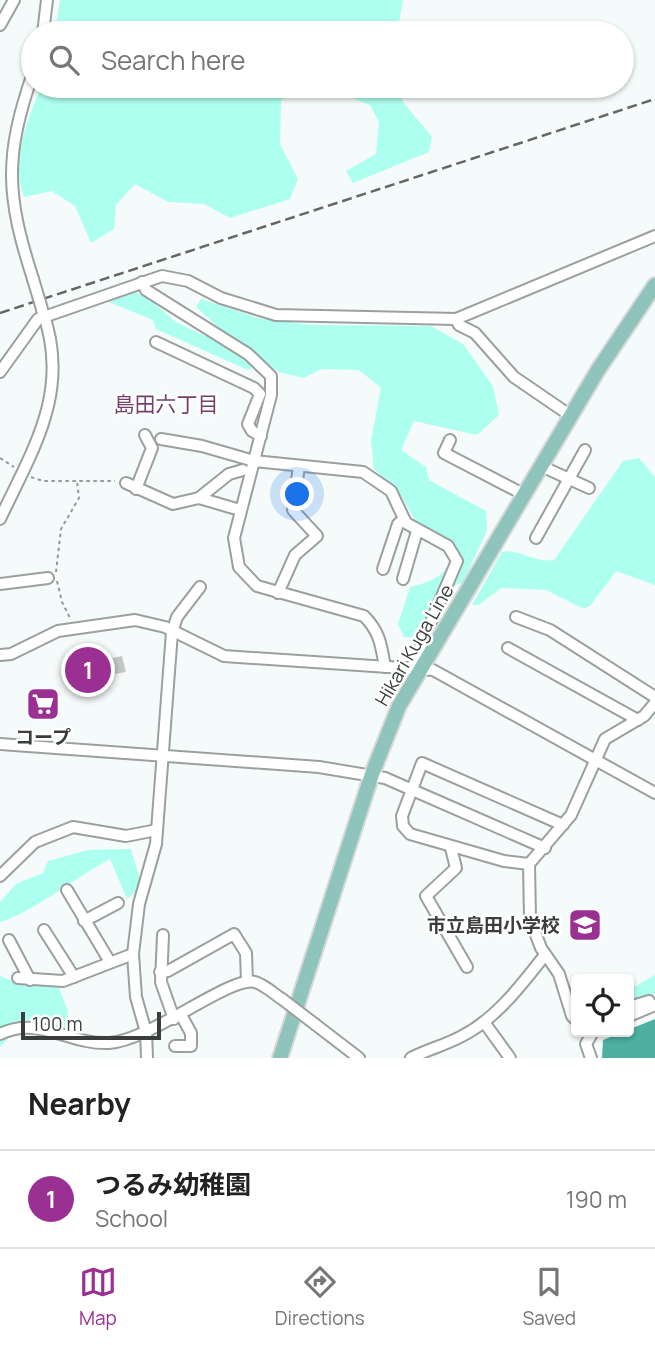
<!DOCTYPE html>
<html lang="en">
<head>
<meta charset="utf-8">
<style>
	body { margin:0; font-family:Manrope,"Noto Sans JP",sans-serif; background:#f6f6f6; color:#222 }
	.controls { position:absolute; right:21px; bottom:21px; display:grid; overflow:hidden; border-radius:7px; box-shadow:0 2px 5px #0004 }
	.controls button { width:63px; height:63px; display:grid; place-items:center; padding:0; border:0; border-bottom:2px solid #e0e0e0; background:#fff; color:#222; font:35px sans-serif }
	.scale { position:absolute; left:21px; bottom:18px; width:140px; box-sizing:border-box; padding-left:7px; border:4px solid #3b3d3c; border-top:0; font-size:19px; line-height:24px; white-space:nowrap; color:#3b3d3c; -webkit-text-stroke:5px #fff; paint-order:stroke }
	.you { position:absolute; left:298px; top:495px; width:24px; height:24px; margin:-18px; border:5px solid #fff; border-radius:50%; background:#1a73e8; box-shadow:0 0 0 10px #1a73e833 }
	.badge { display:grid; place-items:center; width:46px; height:46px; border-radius:50%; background:#9a3092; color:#fff; font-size:23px; font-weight:700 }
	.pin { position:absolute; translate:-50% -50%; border:4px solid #fff; box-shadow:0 2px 7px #0006 }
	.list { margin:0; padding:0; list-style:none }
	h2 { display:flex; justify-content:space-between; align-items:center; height:91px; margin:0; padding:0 28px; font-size:30px }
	h2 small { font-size:23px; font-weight:400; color:#767676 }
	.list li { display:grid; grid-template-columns:46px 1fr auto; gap:21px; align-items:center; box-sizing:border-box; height:98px; padding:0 28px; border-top:2px solid #e0e0e0 }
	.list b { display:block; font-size:26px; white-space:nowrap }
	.list p { margin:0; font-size:23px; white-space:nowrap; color:#767676 }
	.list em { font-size:23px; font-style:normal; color:#767676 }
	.icon { flex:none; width:38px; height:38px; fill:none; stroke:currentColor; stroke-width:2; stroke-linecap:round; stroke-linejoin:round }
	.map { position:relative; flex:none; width:655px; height:1058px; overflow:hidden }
	.search { position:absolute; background:#fff; box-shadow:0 2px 5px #0004; left:21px; right:21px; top:21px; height:77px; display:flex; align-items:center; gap:18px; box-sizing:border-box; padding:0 24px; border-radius:38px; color:#767676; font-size:26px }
	.sheet { height:189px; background:#fff }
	nav { display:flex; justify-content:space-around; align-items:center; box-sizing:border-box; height:98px; border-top:2px solid #e0e0e0; background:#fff; font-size:19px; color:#767676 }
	nav a { display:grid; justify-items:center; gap:4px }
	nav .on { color:#9a3092 }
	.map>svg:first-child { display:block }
	.green { fill:#adffef }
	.water { fill:#4db0a0 }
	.building { fill:#c4c9c8 }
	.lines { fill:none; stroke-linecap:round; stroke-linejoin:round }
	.minor-casing { stroke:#9ba09f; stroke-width:14 }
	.major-casing { stroke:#d8d8d8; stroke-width:18 }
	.path { stroke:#959998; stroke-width:2; stroke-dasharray:3.5 3.5; stroke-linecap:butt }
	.minor { stroke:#fff; stroke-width:10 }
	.major { stroke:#8ec4bb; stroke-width:14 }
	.rail { stroke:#646766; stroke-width:2.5; stroke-dasharray:10 5; stroke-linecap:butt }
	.minor-bridge-casing { stroke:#9ba09f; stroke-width:14; stroke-linecap:butt }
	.minor-bridge { stroke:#fff; stroke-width:10 }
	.labels { text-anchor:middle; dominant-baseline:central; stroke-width:5; stroke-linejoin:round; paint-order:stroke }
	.street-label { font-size:19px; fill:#3b3d3c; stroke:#fff }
	.poi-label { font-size:19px; font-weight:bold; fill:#3b3d3c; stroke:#fff }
	.neighbourhood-label { font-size:21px; fill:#754070; stroke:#fff }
</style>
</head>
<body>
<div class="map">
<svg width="655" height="1058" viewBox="0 0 655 1058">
	<rect width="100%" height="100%" fill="#f5fbfa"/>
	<g class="green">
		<path d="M60,0H403L397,33H55Z"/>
		<path d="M42,86H294L281,101L280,144L298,179L290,199L230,218L204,204L168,202L135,184L116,205L114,229L91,243L75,206L52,191L24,197C10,161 27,119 42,86Z"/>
		<path d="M321,86H399L403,102L432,137L429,152L353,183L346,171L376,154L379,122L370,105Z"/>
		<path d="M134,291L149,299L176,322L205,336L215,324L196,307L201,299L258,318L310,325L431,326L463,344L493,386L499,415L477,435L414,421L401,450L426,467L429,480L486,511L487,531L463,582L440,592L417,638L404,637L398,624L410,587C435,581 447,575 457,550L418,526L401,495L374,469L371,440L381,388L359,370L321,369L304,378L279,372L263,360L248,370L156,329L153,320L104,300Z"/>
		<path d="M639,458L655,477V585L616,571L591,605L584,609L546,590L501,588L479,605H472L502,552C518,548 532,563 554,560L623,461Z"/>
		<path d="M131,849L142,886L127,899L110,859C78,876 30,914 0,922V902L16,884L43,873L48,861L88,850Z"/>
		<path d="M655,975V994L629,999V990Z"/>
		<path d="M0,976L22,985L58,986L68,1011L66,1028L36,1019L14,1022L11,1036L0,1047Z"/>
	</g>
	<path class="water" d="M655,1019V1058H602L603,1040Z"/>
	<path class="building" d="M122,656L126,672L67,683L64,668Z"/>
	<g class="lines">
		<defs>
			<g id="minor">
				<path d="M0,25L14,0"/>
				<path d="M43,33L47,0"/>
				<path d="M33,279C6,195 4,157 33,73"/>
				<path d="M142,282L146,290L248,354L271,376V395L234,538L239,567L257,586L364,616C380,632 381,645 385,667"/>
				<path d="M456,319L459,325L475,333L514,377L571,416"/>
				<path d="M156,342L254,388L260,394L248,424L252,431L261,436"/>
				<path d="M0,372L38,319L162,276L188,281L221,298L276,315L456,319L655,236"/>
				<path d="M161,439L202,446L254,461L363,472L391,491L406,523L448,546L457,561L412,667"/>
				<path d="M450,440L444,453L523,494"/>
				<path d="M541,466L589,488"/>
				<path d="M126,483L173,504L199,498L240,510"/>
				<path d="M136,489L152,448L145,435"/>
				<path d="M199,498L229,474L243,470"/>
				<path d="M0,519C33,449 72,390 42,310"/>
				<path d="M536,538L585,450"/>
				<path d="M383,569L398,524L404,519"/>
				<path d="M403,579L417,531"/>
				<path d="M0,584L48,578"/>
				<path d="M278,593L295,555L317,536L293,510L299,466"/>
				<path d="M516,617L550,630L655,697"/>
				<path d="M508,648L638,720"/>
				<path d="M0,655L11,654L58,631L135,620L165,627L224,656L433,670L655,793"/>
				<path d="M0,744L319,767L385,778L545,848"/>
				<path d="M451,848L456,868L426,896L467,967"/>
				<path d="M529,864L504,861L410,834L403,826L402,816L422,763L563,825"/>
				<path d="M0,876L35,842L73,827L126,836L157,830"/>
				<path d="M67,890L110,962"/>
				<path d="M84,921L118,903"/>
				<path d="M44,930L74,977"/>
				<path d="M163,935L161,982L174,1019"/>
				<path d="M9,940L30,980"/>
				<path d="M160,972L168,971L234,934L246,953L247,981"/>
				<path d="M18,978L63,981L133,954"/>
				<path d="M629,1007L649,1001"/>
				<path d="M629,1016L655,1005"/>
				<path d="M576,1020L572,1016L559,974L541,948L530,919L529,864L571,815L605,739L644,716L655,703"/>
				<path d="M484,1022L510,1058"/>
				<path d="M316,1025L359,1058"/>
				<path d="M0,1034C38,1015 70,1045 109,1043C150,1041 231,975 255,982C265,985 274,994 282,999"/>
				<path d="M175,1046H191V1033L181,1015"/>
				<path d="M147,1058L146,1032L136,997L133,954L139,904L156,844L172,632L177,617L200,587"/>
				<path d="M411,1058C428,1049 446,1045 462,1036C496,1019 523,983 545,955"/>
				<path d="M591,1058L586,1044L593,1032"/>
			</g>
			<path id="major" d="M280,1058L372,774L399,706L598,370L655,285"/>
		</defs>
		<use href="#minor" class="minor-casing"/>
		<use href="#major" class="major-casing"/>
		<g class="path">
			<path d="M0,458L14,467"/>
			<path d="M31,477L43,481H115"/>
			<path d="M56,572L61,529L79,498L77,481"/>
			<path d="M57,581L62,602L70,618"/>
		</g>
		<use href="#minor" class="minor"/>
		<use href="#major" class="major"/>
		<path class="rail" d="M0,313L655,99"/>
		<defs>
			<g id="minor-bridge">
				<path d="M33,279L42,309"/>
				<path d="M282,999L316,1025"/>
			</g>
		</defs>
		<use href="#minor-bridge" class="minor-bridge-casing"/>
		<use href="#minor-bridge" class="minor-bridge"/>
	</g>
	<defs>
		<symbol id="supermarket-square" viewBox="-11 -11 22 22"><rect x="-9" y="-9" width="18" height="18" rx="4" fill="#9a3092" stroke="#fff"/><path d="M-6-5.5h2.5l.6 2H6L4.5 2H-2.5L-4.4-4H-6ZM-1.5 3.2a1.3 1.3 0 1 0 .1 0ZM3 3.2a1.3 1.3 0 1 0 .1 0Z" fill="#fff"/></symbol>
		<symbol id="school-square" viewBox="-11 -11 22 22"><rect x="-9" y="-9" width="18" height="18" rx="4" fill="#9a3092" stroke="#fff"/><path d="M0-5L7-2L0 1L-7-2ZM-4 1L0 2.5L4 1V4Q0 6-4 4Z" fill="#fff"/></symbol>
	</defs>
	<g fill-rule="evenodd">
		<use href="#supermarket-square" x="24" y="685" width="38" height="38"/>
		<use href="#school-square" x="566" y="906" width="38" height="38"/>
	</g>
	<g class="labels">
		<g class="street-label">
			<text transform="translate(414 645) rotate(-60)">Hikari Kuga Line</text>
		</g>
		<g class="poi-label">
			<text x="43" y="737">コープ</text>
			<text x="560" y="925" text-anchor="end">市立島田小学校</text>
		</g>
		<g class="neighbourhood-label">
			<text x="166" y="404">島田六丁目</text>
		</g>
	</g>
</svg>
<div class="controls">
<button><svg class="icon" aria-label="locate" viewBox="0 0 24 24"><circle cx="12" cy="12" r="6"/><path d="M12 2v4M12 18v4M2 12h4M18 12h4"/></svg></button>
</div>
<div class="scale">100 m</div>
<div class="you"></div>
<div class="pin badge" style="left:88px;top:670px">1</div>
<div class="search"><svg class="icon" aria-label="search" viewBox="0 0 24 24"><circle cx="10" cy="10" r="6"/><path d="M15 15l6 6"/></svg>Search here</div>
</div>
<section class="sheet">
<h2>Nearby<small></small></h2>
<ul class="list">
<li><span class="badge">1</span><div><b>つるみ幼稚園</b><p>School</p></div><em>190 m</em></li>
</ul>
</section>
<nav>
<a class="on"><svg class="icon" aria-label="map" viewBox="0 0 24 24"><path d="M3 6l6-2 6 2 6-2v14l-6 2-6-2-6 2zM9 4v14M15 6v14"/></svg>Map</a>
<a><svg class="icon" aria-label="directions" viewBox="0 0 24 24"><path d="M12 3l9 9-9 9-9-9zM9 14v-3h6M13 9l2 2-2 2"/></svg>Directions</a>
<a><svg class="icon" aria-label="saved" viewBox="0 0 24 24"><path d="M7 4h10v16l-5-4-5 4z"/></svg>Saved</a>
</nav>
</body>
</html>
